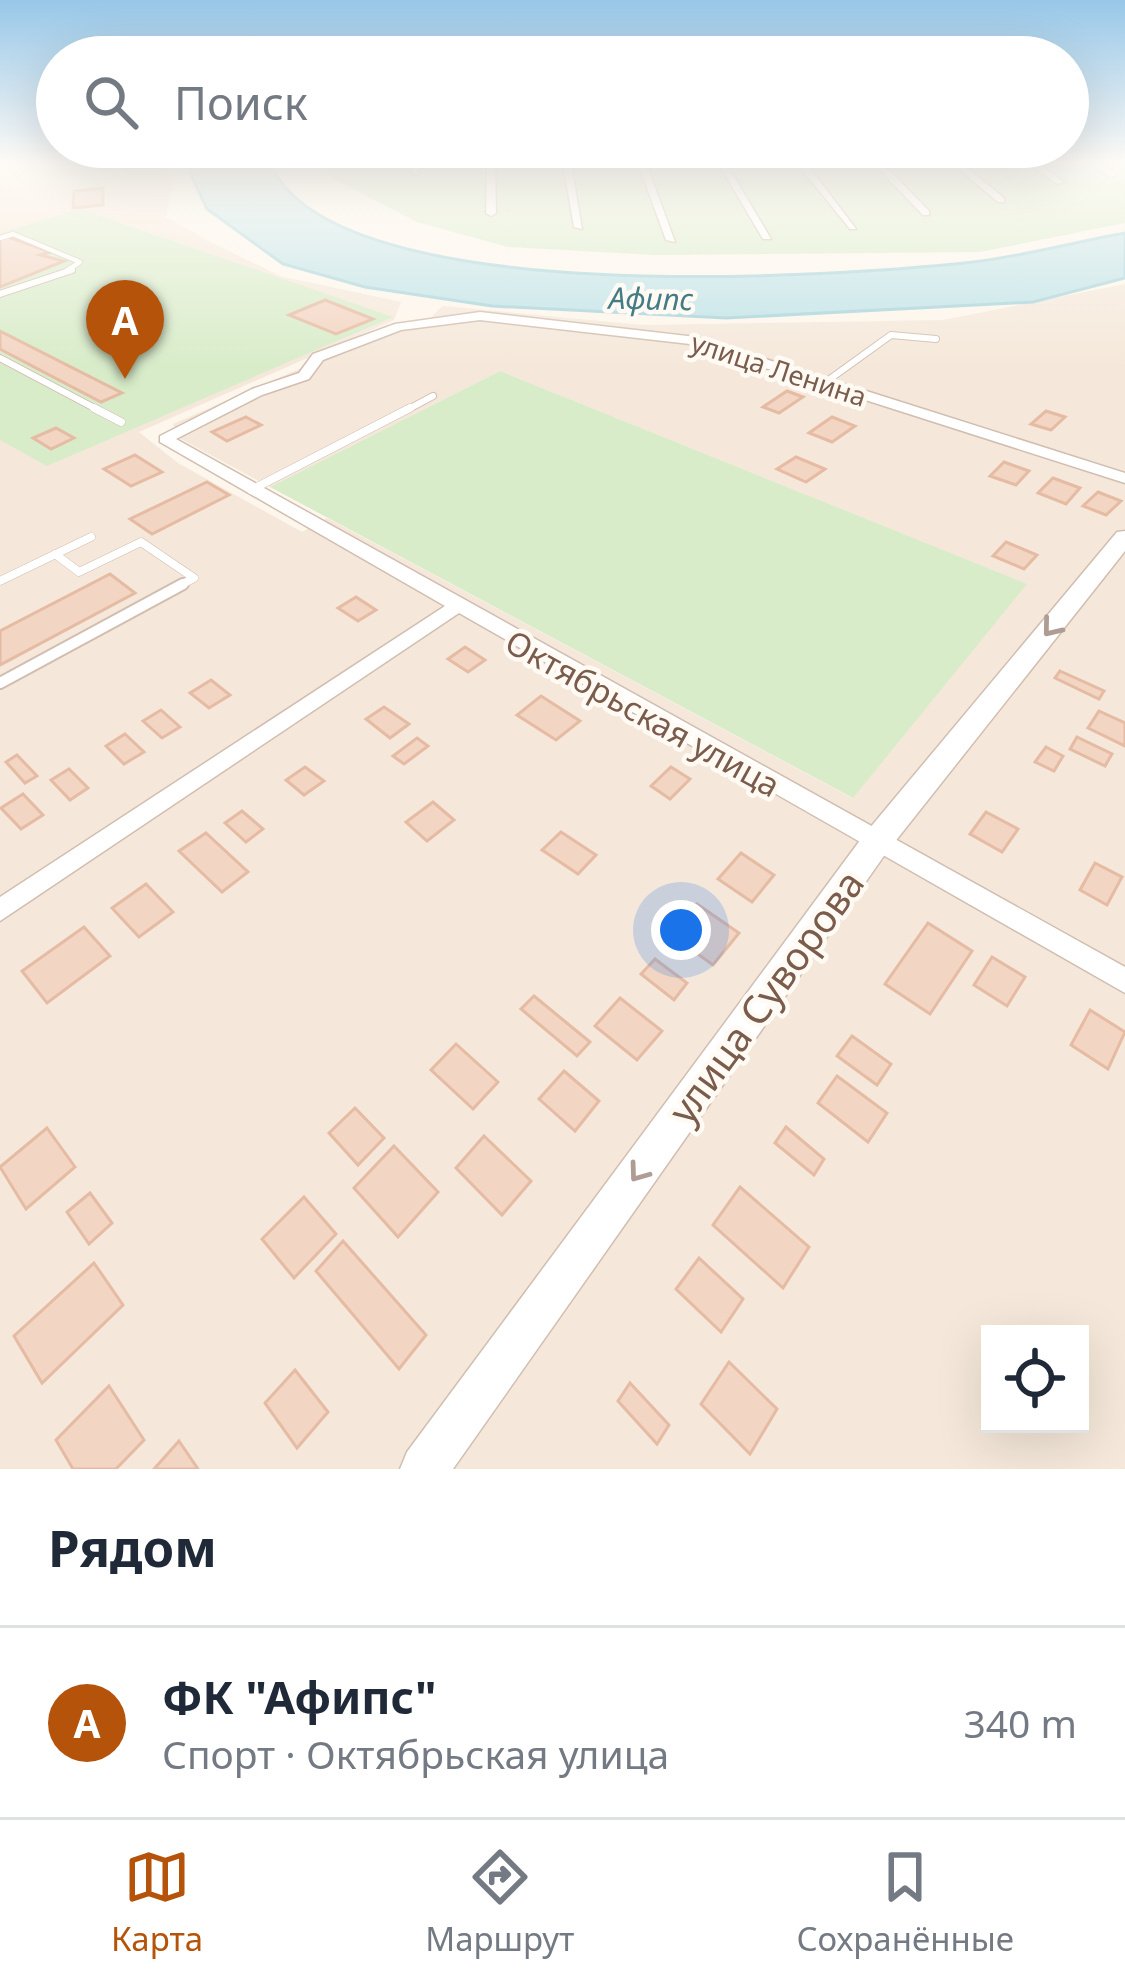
<!DOCTYPE html>
<html lang="ru">
<head>
<meta charset="utf-8">
<style>
	body { margin:0; font-family:"Noto Sans",sans-serif; background:#f6f6f7; color:#1f2937 }
	.controls { position:absolute; right:36px; bottom:36px; display:grid; overflow:hidden; border-radius:0px; box-shadow:0 12px 48px #0002 }
	.controls button { width:108px; height:108px; display:grid; place-items:center; padding:0; border:0; border-bottom:3px solid #e0e1e3; background:#fff; color:#1f2937; font:60px sans-serif }
	.you { position:absolute; left:681px; top:930px; width:42px; height:42px; margin:-30px; border:9px solid #fff; border-radius:50%; background:#1a73e8; box-shadow:0 0 0 18px #1a73e833 }
	.badge { display:grid; place-items:center; width:78px; height:78px; border-radius:50%; background:#b45309; color:#fff; font-size:39px; font-weight:700 }
	.pin { position:absolute; translate:-50% -99px; filter:drop-shadow(0 3px 6px #0008) }
	.pin::after { content:''; position:absolute; top:63px; width:42px; height:36px; background:inherit; clip-path:polygon(0 0,100% 0,50% 100%) }
	.list { margin:0; padding:0; list-style:none }
	h2 { display:flex; justify-content:space-between; align-items:center; height:156px; margin:0; padding:0 48px; font-size:51px }
	h2 small { font-size:39px; font-weight:400; color:#747a83 }
	.list li { display:grid; grid-template-columns:78px 1fr auto; gap:36px; align-items:center; box-sizing:border-box; height:192px; padding:0 48px; border-top:3px solid #e0e1e3 }
	.list b { display:block; font-size:45px; white-space:nowrap }
	.list p { margin:0; font-size:39px; white-space:nowrap; color:#747a83 }
	.list em { font-size:39px; font-style:normal; color:#747a83 }
	.icon { flex:none; width:66px; height:66px; fill:none; stroke:currentColor; stroke-width:2; stroke-linecap:round; stroke-linejoin:round }
	.map { position:relative; flex:none; width:1125px; height:1469px; overflow:hidden }
	.search { position:absolute; background:#fff; box-shadow:0 12px 48px #0002; left:36px; right:36px; top:36px; height:132px; display:flex; align-items:center; gap:30px; box-sizing:border-box; padding:0 42px; border-radius:66px; color:#747a83; font-size:45px }
	.sheet { height:348px; background:#fff }
	nav { display:flex; justify-content:space-around; align-items:center; box-sizing:border-box; height:168px; border-top:3px solid #e0e1e3; background:#fff; font-size:33px; color:#747a83 }
	nav a { display:grid; justify-items:center; gap:6px }
	nav .on { color:#b45309 }
	.map>svg:first-child { display:block }
	.residential { fill:#f5e8da; fill-rule:evenodd }
	.green { fill:#d8ecc9 }
	.water { fill:#bfe3e8; stroke:#a5d3da; stroke-width:3 }
	.building { fill:#f3d5c3; stroke:#e6bba3; stroke-width:3 }
	.lines { fill:none; stroke-linecap:round; stroke-linejoin:round }
	.service-far3-casing { stroke:#d1beb0; stroke-width:6 }
	.service-far2-casing { stroke:#d1beb0; stroke-width:8 }
	.service-far1-casing { stroke:#d1beb0; stroke-width:9 }
	.service-casing { stroke:#d1beb0; stroke-width:14 }
	.minor-casing { stroke:#d1beb0; stroke-width:3 }
	.tertiary-casing { stroke:#d1beb0; stroke-width:3 }
	.service-far3 { stroke:#fff; stroke-width:4.5 }
	.service-far2 { stroke:#fff; stroke-width:6 }
	.service-far1 { stroke:#fff; stroke-width:8 }
	.service { stroke:#fff; stroke-width:10 }
	.minor { fill:#fff; fill-rule:evenodd }
	.tertiary { fill:#fff; fill-rule:evenodd }
	.oneway { stroke:#af9d94 }
	.labels { text-anchor:middle; dominant-baseline:central; stroke-width:9; stroke-linejoin:round; paint-order:stroke }
	.far-street-label { font-size:27px; fill:#7a5c4d; stroke:#fffaf3 }
	.far-water-label { font-size:30px; font-style:italic; fill:#437c86; stroke:#fffaf3 }
	.street-label { font-size:33px; fill:#7a5c4d; stroke:#fffaf3 }
	.near-street-label { font-size:39px; fill:#7a5c4d; stroke:#fffaf3 }
</style>
</head>
<body>
<div class="map">
<svg width="1125" height="1469" viewBox="0 0 1125 1469">
	<rect width="100%" height="100%" fill="#fdf6ec"/>
	<path class="residential" d="M0,163H155L174,175L166,217L213,243L280,276L401,302L394,320L139,432L178,463L302,532L327,518L852,798L1026,584L500,371L270,487L179,438L173,424L377,335L429,319L443,306L643,325L943,320L1125,284V1469H0ZM990,1334H1080V1424H990Z"/>
	<g class="green">
		<path d="M327,163H1125V223L980,252L655,255L508,247L417,222L329,176Z"/>
		<path d="M80,209L393,317L47,466L0,440V233Z"/>
		<path d="M500,371L1027,584L853,798L270,487Z"/>
	</g>
	<path class="water" d="M192,163H270C333,312 836,277 973,262C1024,256 1075,242 1125,233V278L1033,302L726,318L492,306L365,287L283,264L207,209L191,175Z"/>
	<g class="building">
		<path d="M103,188V205L73,208L74,191Z"/>
		<path d="M8,237L51,252L40,255L64,261L0,287V239Z"/>
		<path d="M325,300L373,319L336,334L289,315Z"/>
		<path d="M0,331L122,393L101,402L0,349Z"/>
		<path d="M787,391L803,397L779,413L763,407Z"/>
		<path d="M1046,411L1065,417L1051,430L1031,424Z"/>
		<path d="M246,417L261,425L227,441L212,432Z"/>
		<path d="M832,417L855,426L832,442L809,433Z"/>
		<path d="M56,428L74,438L51,449L33,438Z"/>
		<path d="M135,455L162,472L131,486L104,469Z"/>
		<path d="M796,457L825,469L806,482L777,469Z"/>
		<path d="M1004,462L1029,471L1016,485L990,476Z"/>
		<path d="M1053,478L1080,488L1066,504L1038,493Z"/>
		<path d="M207,482L229,495L152,534L130,519Z"/>
		<path d="M1098,492L1121,501L1106,515L1083,506Z"/>
		<path d="M1006,542L1037,555L1024,569L993,556Z"/>
		<path d="M110,574L135,593L0,665V631Z"/>
		<path d="M356,597L376,610L358,621L338,608Z"/>
		<path d="M465,647L485,660L468,672L448,659Z"/>
		<path d="M1060,671L1104,691L1099,699L1055,678Z"/>
		<path d="M211,680L230,695L209,708L190,693Z"/>
		<path d="M541,696L580,721L556,740L517,715Z"/>
		<path d="M384,707L409,724L390,738L366,719Z"/>
		<path d="M161,710L180,727L162,738L143,721Z"/>
		<path d="M1099,711L1125,723V746L1088,728Z"/>
		<path d="M125,734L144,752L124,764L106,746Z"/>
		<path d="M1077,737L1112,754L1105,766L1070,749Z"/>
		<path d="M417,738L428,746L404,764L393,756Z"/>
		<path d="M1046,747L1063,756L1054,771L1035,762Z"/>
		<path d="M17,755L37,776L25,783L6,762Z"/>
		<path d="M305,767L324,781L304,795L286,780Z"/>
		<path d="M671,767L690,779L670,799L651,786Z"/>
		<path d="M69,769L88,788L70,800L51,780Z"/>
		<path d="M23,794L43,815L21,829L1,808Z"/>
		<path d="M433,802L454,820L427,841L406,822Z"/>
		<path d="M242,811L263,829L246,842L225,823Z"/>
		<path d="M986,812L1018,829L1002,852L970,834Z"/>
		<path d="M561,832L596,855L578,874L542,850Z"/>
		<path d="M206,833L248,872L222,892L179,851Z"/>
		<path d="M741,853L774,875L752,902L718,879Z"/>
		<path d="M1095,863L1122,877L1107,905L1080,890Z"/>
		<path d="M146,884L173,912L139,937L112,908Z"/>
		<path d="M697,904L739,933L713,965L670,934Z"/>
		<path d="M928,923L972,951L930,1014L885,984Z"/>
		<path d="M84,927L110,956L47,1003L22,971Z"/>
		<path d="M992,957L1025,977L1007,1006L974,985Z"/>
		<path d="M655,959L687,983L674,1000L641,974Z"/>
		<path d="M534,996L590,1042L577,1056L521,1009Z"/>
		<path d="M620,998L662,1031L637,1060L595,1026Z"/>
		<path d="M1090,1010L1125,1032L1108,1069L1071,1045Z"/>
		<path d="M852,1036L891,1064L877,1085L837,1056Z"/>
		<path d="M456,1044L498,1082L473,1109L431,1070Z"/>
		<path d="M564,1071L599,1101L575,1131L539,1099Z"/>
		<path d="M837,1076L887,1113L868,1142L818,1103Z"/>
		<path d="M355,1108L384,1138L358,1165L329,1133Z"/>
		<path d="M786,1127L824,1159L814,1175L775,1143Z"/>
		<path d="M47,1128L75,1167L26,1209L0,1167Z"/>
		<path d="M484,1136L531,1181L502,1215L456,1168Z"/>
		<path d="M394,1146L438,1192L398,1237L354,1188Z"/>
		<path d="M740,1187L809,1247L783,1288L713,1225Z"/>
		<path d="M90,1193L112,1223L89,1244L67,1212Z"/>
		<path d="M304,1197L336,1234L294,1278L262,1239Z"/>
		<path d="M343,1241L426,1335L399,1369L316,1271Z"/>
		<path d="M699,1258L743,1299L721,1332L676,1289Z"/>
		<path d="M94,1263L123,1305L42,1383L14,1336Z"/>
		<path d="M729,1362L777,1409L750,1454L701,1404Z"/>
		<path d="M295,1370L328,1412L297,1448L265,1403Z"/>
		<path d="M630,1383L669,1425L657,1444L618,1401Z"/>
		<path d="M109,1386L144,1440L116,1469H73L56,1440Z"/>
		<path d="M179,1441L198,1469H154Z"/>
	</g>
	<g class="lines">
		<defs>
			<path id="service-far3" d="M0,238L13,234L80,262L63,273"/>
			<g id="service-far2">
				<path d="M0,294L72,270"/>
				<path d="M0,358L100,411"/>
				<path d="M823,384L891,335L936,339"/>
				<path d="M405,411L433,396"/>
			</g>
			<g id="service-far1">
				<path d="M94,408L121,422"/>
				<path d="M251,490L410,408"/>
				<path d="M55,554L79,572L141,542L194,578L177,587"/>
				<path d="M0,581L91,537"/>
			</g>
			<path id="service" d="M0,683L183,584"/>
			<g id="minor">
				<path d="M413,163H421L419,175L412,173Z"/>
				<path d="M487,163H495L496,213L491,216L486,213Z"/>
				<path d="M563,163H571L582,229L574,227Z"/>
				<path d="M638,163H646L675,242L666,240Z"/>
				<path d="M718,163H726L771,239H763Z"/>
				<path d="M797,163H806L856,229H850Z"/>
				<path d="M873,163H882L929,211V215H923Z"/>
				<path d="M952,163H961L1004,198V202H998Z"/>
				<path d="M1028,163H1038L1064,182L1057,184Z"/>
				<path d="M1091,163H1101L1117,175L1110,177Z"/>
				<path d="M480,312L696,337L1125,473V483L690,344L480,320L401,330L323,360L309,379L262,395L176,439L1125,967V993L459,613L0,921V897L445,606L160,442V436L252,389L299,373L313,354L395,324Z"/>
			</g>
			<path id="tertiary" d="M1125,531V551L886,853L453,1469H400L407,1452L864,835L1117,532Z"/>
		</defs>
		<use href="#service-far3" class="service-far3-casing"/>
		<use href="#service-far2" class="service-far2-casing"/>
		<use href="#service-far1" class="service-far1-casing"/>
		<use href="#service" class="service-casing"/>
		<use href="#minor" class="minor-casing"/>
		<use href="#tertiary" class="tertiary-casing"/>
		<use href="#service-far3" class="service-far3"/>
		<use href="#service-far2" class="service-far2"/>
		<use href="#service-far1" class="service-far1"/>
		<use href="#service" class="service"/>
		<use href="#minor" class="minor"/>
		<use href="#tertiary" class="tertiary"/>
	</g>
	<defs><path id="oneway-chevron" d="M-2-3.5L2.5 0L-2 3.5" fill="none" stroke-width="1.6" stroke-linecap="round" stroke-linejoin="round" transform="scale(3)"/></defs>
	<g class="oneway">
		<use href="#oneway-chevron" transform="translate(1051 628) rotate(129)"/>
		<use href="#oneway-chevron" transform="translate(638 1173) rotate(126)"/>
	</g>
	<linearGradient id="sky" x2="0" y2="1"><stop stop-color="#97c7e8"/><stop offset="0.44" stop-color="#fefbf6"/><stop offset="1" stop-color="#fefbf6" stop-opacity="0"/></linearGradient>
	<rect width="1125" height="369" fill="url(#sky)"/>
	<g class="labels">
		<g class="far-street-label">
			<text transform="translate(779 369) rotate(18)">улица Ленина</text>
		</g>
		<g class="far-water-label">
			<text transform="translate(651 298) rotate(1)">Афипс</text>
		</g>
		<g class="street-label">
			<text transform="translate(643 713) rotate(29)">Октябрьская улица</text>
		</g>
		<g class="near-street-label">
			<text transform="translate(765 996) rotate(-54)">улица Суворова</text>
		</g>
	</g>
</svg>
<div class="controls">
<button><svg class="icon" aria-label="locate" viewBox="0 0 24 24"><circle cx="12" cy="12" r="6"/><path d="M12 2v4M12 18v4M2 12h4M18 12h4"/></svg></button>
</div>
<div class="you"></div>
<div class="pin badge" style="left:125px;top:379px">A</div>
<div class="search"><svg class="icon" aria-label="search" viewBox="0 0 24 24"><circle cx="10" cy="10" r="6"/><path d="M15 15l6 6"/></svg>Поиск</div>
</div>
<section class="sheet">
<h2>Рядом<small></small></h2>
<ul class="list">
<li><span class="badge">A</span><div><b>ФК &quot;Афипс&quot;</b><p>Спорт · Октябрьская улица</p></div><em>340 m</em></li>
</ul>
</section>
<nav>
<a class="on"><svg class="icon" aria-label="map" viewBox="0 0 24 24"><path d="M3 6l6-2 6 2 6-2v14l-6 2-6-2-6 2zM9 4v14M15 6v14"/></svg>Карта</a>
<a><svg class="icon" aria-label="directions" viewBox="0 0 24 24"><path d="M12 3l9 9-9 9-9-9zM9 14v-3h6M13 9l2 2-2 2"/></svg>Маршрут</a>
<a><svg class="icon" aria-label="saved" viewBox="0 0 24 24"><path d="M7 4h10v16l-5-4-5 4z"/></svg>Сохранённые</a>
</nav>
</body>
</html>
